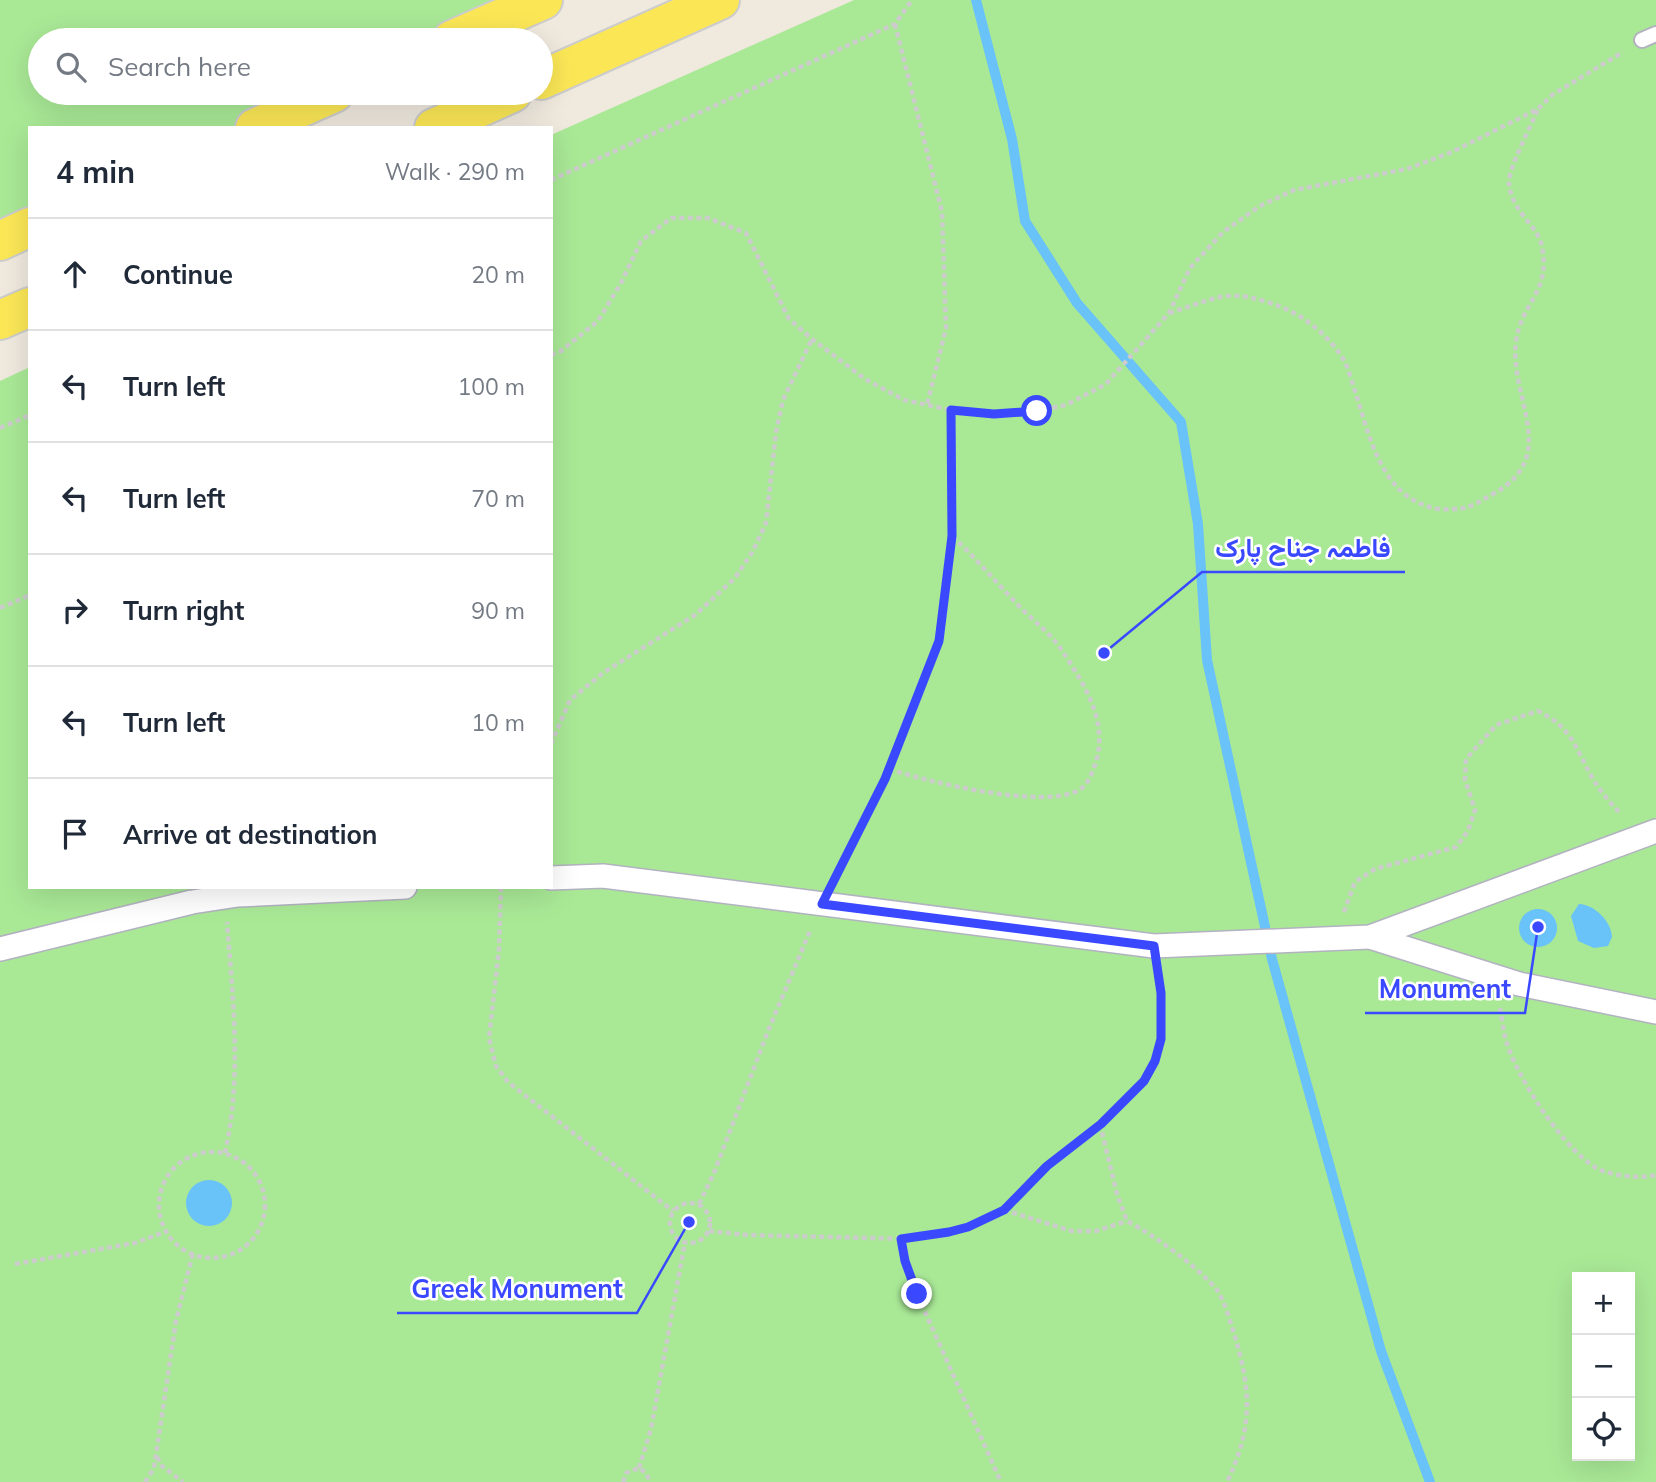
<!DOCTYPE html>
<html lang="en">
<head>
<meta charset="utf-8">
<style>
	body { margin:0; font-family:Mulish,Vazirmatn,sans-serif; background:#f2f2f3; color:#1f2937 }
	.controls { position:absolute; right:21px; bottom:21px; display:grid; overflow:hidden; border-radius:0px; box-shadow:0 7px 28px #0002 }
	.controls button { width:63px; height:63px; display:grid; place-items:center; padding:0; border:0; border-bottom:2px solid #e0e1e3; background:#fff; color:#1f2937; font:35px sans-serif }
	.stop { position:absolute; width:21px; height:21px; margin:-16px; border:5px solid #3a49ff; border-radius:50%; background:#fff }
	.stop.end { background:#3a49ff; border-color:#fff; box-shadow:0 2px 7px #0008 }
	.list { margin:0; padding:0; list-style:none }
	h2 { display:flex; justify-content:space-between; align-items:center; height:91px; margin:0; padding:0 28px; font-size:30px }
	h2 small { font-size:23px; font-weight:400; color:#747a83 }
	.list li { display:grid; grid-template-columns:46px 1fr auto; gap:21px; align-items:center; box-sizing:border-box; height:112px; padding:0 28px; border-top:2px solid #e0e1e3 }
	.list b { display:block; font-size:26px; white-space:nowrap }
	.list em { font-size:23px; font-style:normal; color:#747a83 }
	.icon { flex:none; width:38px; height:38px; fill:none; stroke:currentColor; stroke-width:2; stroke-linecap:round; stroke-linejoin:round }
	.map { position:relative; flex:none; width:1656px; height:1482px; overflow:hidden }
	.search { position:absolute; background:#fff; box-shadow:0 7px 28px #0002; left:28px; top:28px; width:525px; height:77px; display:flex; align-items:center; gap:18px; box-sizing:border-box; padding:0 24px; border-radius:38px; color:#747a83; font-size:26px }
	.panel { position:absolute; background:#fff; box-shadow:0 7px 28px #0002; left:28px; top:126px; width:525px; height:763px; border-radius:0px }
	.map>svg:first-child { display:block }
	.green { fill:#a9e996; fill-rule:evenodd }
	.water { fill:#69c2f8 }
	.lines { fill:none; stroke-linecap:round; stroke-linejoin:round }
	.stream { stroke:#69c2f8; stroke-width:10 }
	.service-casing { stroke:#b2b2c1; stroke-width:18 }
	.pedestrian-casing { stroke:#b2b2c1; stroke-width:26 }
	.primary-casing { stroke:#ccc; stroke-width:42 }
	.path { stroke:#ccc; stroke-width:4.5; stroke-dasharray:5 3.5; stroke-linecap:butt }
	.service { stroke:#fff; stroke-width:14 }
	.pedestrian { stroke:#fff; stroke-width:23 }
	.primary { stroke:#fbe756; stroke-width:38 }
	.route { stroke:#3a49ff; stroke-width:9 }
	.leader { fill:none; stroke:#3a49ff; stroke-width:2.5 }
	.callout-dot { fill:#3a49ff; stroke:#fff; stroke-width:2.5 }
	.callout-label { font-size:26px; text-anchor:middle; font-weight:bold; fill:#3a49ff; stroke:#fff; stroke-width:5; stroke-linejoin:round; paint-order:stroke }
</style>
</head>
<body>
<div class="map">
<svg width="1656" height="1482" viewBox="0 0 1656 1482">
	<rect width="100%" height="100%" fill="#efe9de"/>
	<g class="green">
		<path d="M0,0H543L452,40H40V93H334L255,128H30V227L0,241Z"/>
		<path d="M854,0H1656V1482H0V381L30,367V887H551V135ZM1577,1277H1630V1456H1577Z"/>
	</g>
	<g class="water">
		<path d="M1579,904C1595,905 1611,921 1612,937L1608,946L1594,948L1578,941L1571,916Z"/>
		<circle cx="1538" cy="928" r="19"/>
		<circle cx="209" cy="1203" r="23"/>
	</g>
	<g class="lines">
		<path class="stream" d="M976,0L1012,139L1025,221L1077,303L1181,422L1198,524L1207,660L1272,959L1381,1351L1430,1482"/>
		<defs>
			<path id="service" d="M1642,40L1656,34"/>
			<g id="pedestrian">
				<path d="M551,878L603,876L1154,946L1370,937L1656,831"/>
				<path d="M1370,937L1519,984L1656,1012"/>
				<path d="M0,949L192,902L238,895L405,887"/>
			</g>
			<g id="primary">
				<path d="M452,40L543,0"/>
				<path d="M541,80L720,0"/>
				<path d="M255,128L334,93"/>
				<path d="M434,128L512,93"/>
				<path d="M0,241L30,227"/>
				<path d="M0,320L30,307"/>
			</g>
		</defs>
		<use href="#service" class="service-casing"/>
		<use href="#pedestrian" class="pedestrian-casing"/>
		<use href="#primary" class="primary-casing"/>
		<g class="path">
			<path d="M895,24L942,212L946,328L927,405"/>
			<path d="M551,180L895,24L912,0"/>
			<path d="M1169,313C1186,308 1203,301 1220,297C1239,293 1259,299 1276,305C1302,314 1327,334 1342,357C1348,366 1351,380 1355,391C1369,434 1381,497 1434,508C1440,510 1448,509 1455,509C1470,509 1480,501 1493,494C1562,456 1509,399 1516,342C1521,302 1551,293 1542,247C1539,226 1511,212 1509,183C1508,169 1532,124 1538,109"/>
			<path d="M551,355L561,351L598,321L621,283L641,241L671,218H708L746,233L789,319L812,339L865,379L904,400L951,410L952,536L939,641L885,779L835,879"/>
			<path d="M951,410L994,414L1037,411L1066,405L1106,384L1169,313L1190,268L1223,232L1260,206L1294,190L1407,169L1452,152L1538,109L1552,95L1623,52"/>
			<path d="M0,428L30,415"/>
			<path d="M0,608L30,595"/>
			<path d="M551,744L570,700L603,673L695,615L735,578L753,551L766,523L776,432L783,400L812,339"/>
			<path d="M889,769C928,782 1041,809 1077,791C1088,786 1091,775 1095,765C1109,723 1086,687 1063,652C1052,635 1037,624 1023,610C999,586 978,560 953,537"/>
			<path d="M501,887L499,949L489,1038L496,1066L508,1082L673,1211"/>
			<path d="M1344,912L1355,882L1375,869L1456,847L1468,831L1475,810L1465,780L1466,759L1496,725L1538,711C1573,728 1575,748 1593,779C1601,792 1611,804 1621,814"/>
			<path d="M1500,1008C1502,1018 1503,1030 1506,1040C1515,1075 1568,1158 1603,1171C1619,1176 1639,1179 1656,1175"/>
			<path d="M1100,1124L1117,1194L1127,1221C1155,1236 1196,1265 1217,1290C1224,1300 1229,1318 1233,1330C1251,1388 1254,1426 1227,1482"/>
			<circle cx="212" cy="1205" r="53"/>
			<path d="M225,1153C242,1078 233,999 227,922"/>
			<circle cx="690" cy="1223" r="20"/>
			<path d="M699,1204L714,1173L768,1031L810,931"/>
			<path d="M1004,1210L1072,1231H1096L1127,1221"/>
			<path d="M709,1231L747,1235L912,1239L968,1227L1004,1210L1047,1166L1100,1124L1144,1081L1155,1061L1161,1039L1162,1013L1158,972"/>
			<path d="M901,1239L905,1261L917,1294L1001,1482"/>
			<path d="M15,1264L135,1243L167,1231"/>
			<path d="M157,1457L162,1466L183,1482"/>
			<path d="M639,1468L651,1429L685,1242"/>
			<path d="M145,1482L154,1468L176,1321L193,1253"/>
			<path d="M623,1482L626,1473L639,1468L646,1473L650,1482"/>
		</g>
		<use href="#service" class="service"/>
		<use href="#pedestrian" class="pedestrian"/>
		<use href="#primary" class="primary"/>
	</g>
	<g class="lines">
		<path class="route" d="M917,1294L905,1261L901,1239L949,1232L968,1227L1004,1210L1047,1166L1101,1124L1144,1081L1155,1061L1161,1039V993L1154,946L822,904L885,779L939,641L952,536L951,410L994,414L1037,411"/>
	</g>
	<path class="leader" d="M1104 653L1202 572H1405M1538 927L1525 1013H1365M689 1222L637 1313H397"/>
	<g class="callout-dot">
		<circle cx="1104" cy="653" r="7"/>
		<circle cx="1538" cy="927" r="7"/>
		<circle cx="689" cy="1222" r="7"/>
	</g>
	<g class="callout-label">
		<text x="1303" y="557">فاطمہ جناح پارک</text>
		<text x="1445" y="998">Monument</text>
		<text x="517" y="1298">Greek Monument</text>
	</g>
</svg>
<div class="controls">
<button>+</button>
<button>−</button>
<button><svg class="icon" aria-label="locate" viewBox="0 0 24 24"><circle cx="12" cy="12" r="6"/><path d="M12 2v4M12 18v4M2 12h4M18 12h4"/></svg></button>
</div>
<div class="stop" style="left:1037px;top:411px"></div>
<div class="stop end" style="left:917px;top:1294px"></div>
<div class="search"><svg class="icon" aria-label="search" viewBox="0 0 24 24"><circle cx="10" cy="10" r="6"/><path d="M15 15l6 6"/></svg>Search here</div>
<section class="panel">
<h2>4 min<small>Walk · 290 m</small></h2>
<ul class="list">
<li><svg class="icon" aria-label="ahead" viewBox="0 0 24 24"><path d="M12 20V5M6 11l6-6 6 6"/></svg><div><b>Continue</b></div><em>20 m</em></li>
<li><svg class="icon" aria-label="left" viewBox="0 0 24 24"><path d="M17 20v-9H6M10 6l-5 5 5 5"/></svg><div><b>Turn left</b></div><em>100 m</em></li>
<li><svg class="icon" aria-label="left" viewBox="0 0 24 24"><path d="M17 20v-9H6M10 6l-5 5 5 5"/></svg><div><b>Turn left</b></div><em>70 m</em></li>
<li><svg class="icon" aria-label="right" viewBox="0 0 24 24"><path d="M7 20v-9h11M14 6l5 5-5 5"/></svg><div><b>Turn right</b></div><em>90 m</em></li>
<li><svg class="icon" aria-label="left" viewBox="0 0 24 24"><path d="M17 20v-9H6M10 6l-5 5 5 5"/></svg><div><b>Turn left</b></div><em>10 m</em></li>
<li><svg class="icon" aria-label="arrive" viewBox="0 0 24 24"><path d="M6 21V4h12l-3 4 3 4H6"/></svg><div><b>Arrive at destination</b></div></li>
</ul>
</section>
</div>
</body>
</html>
